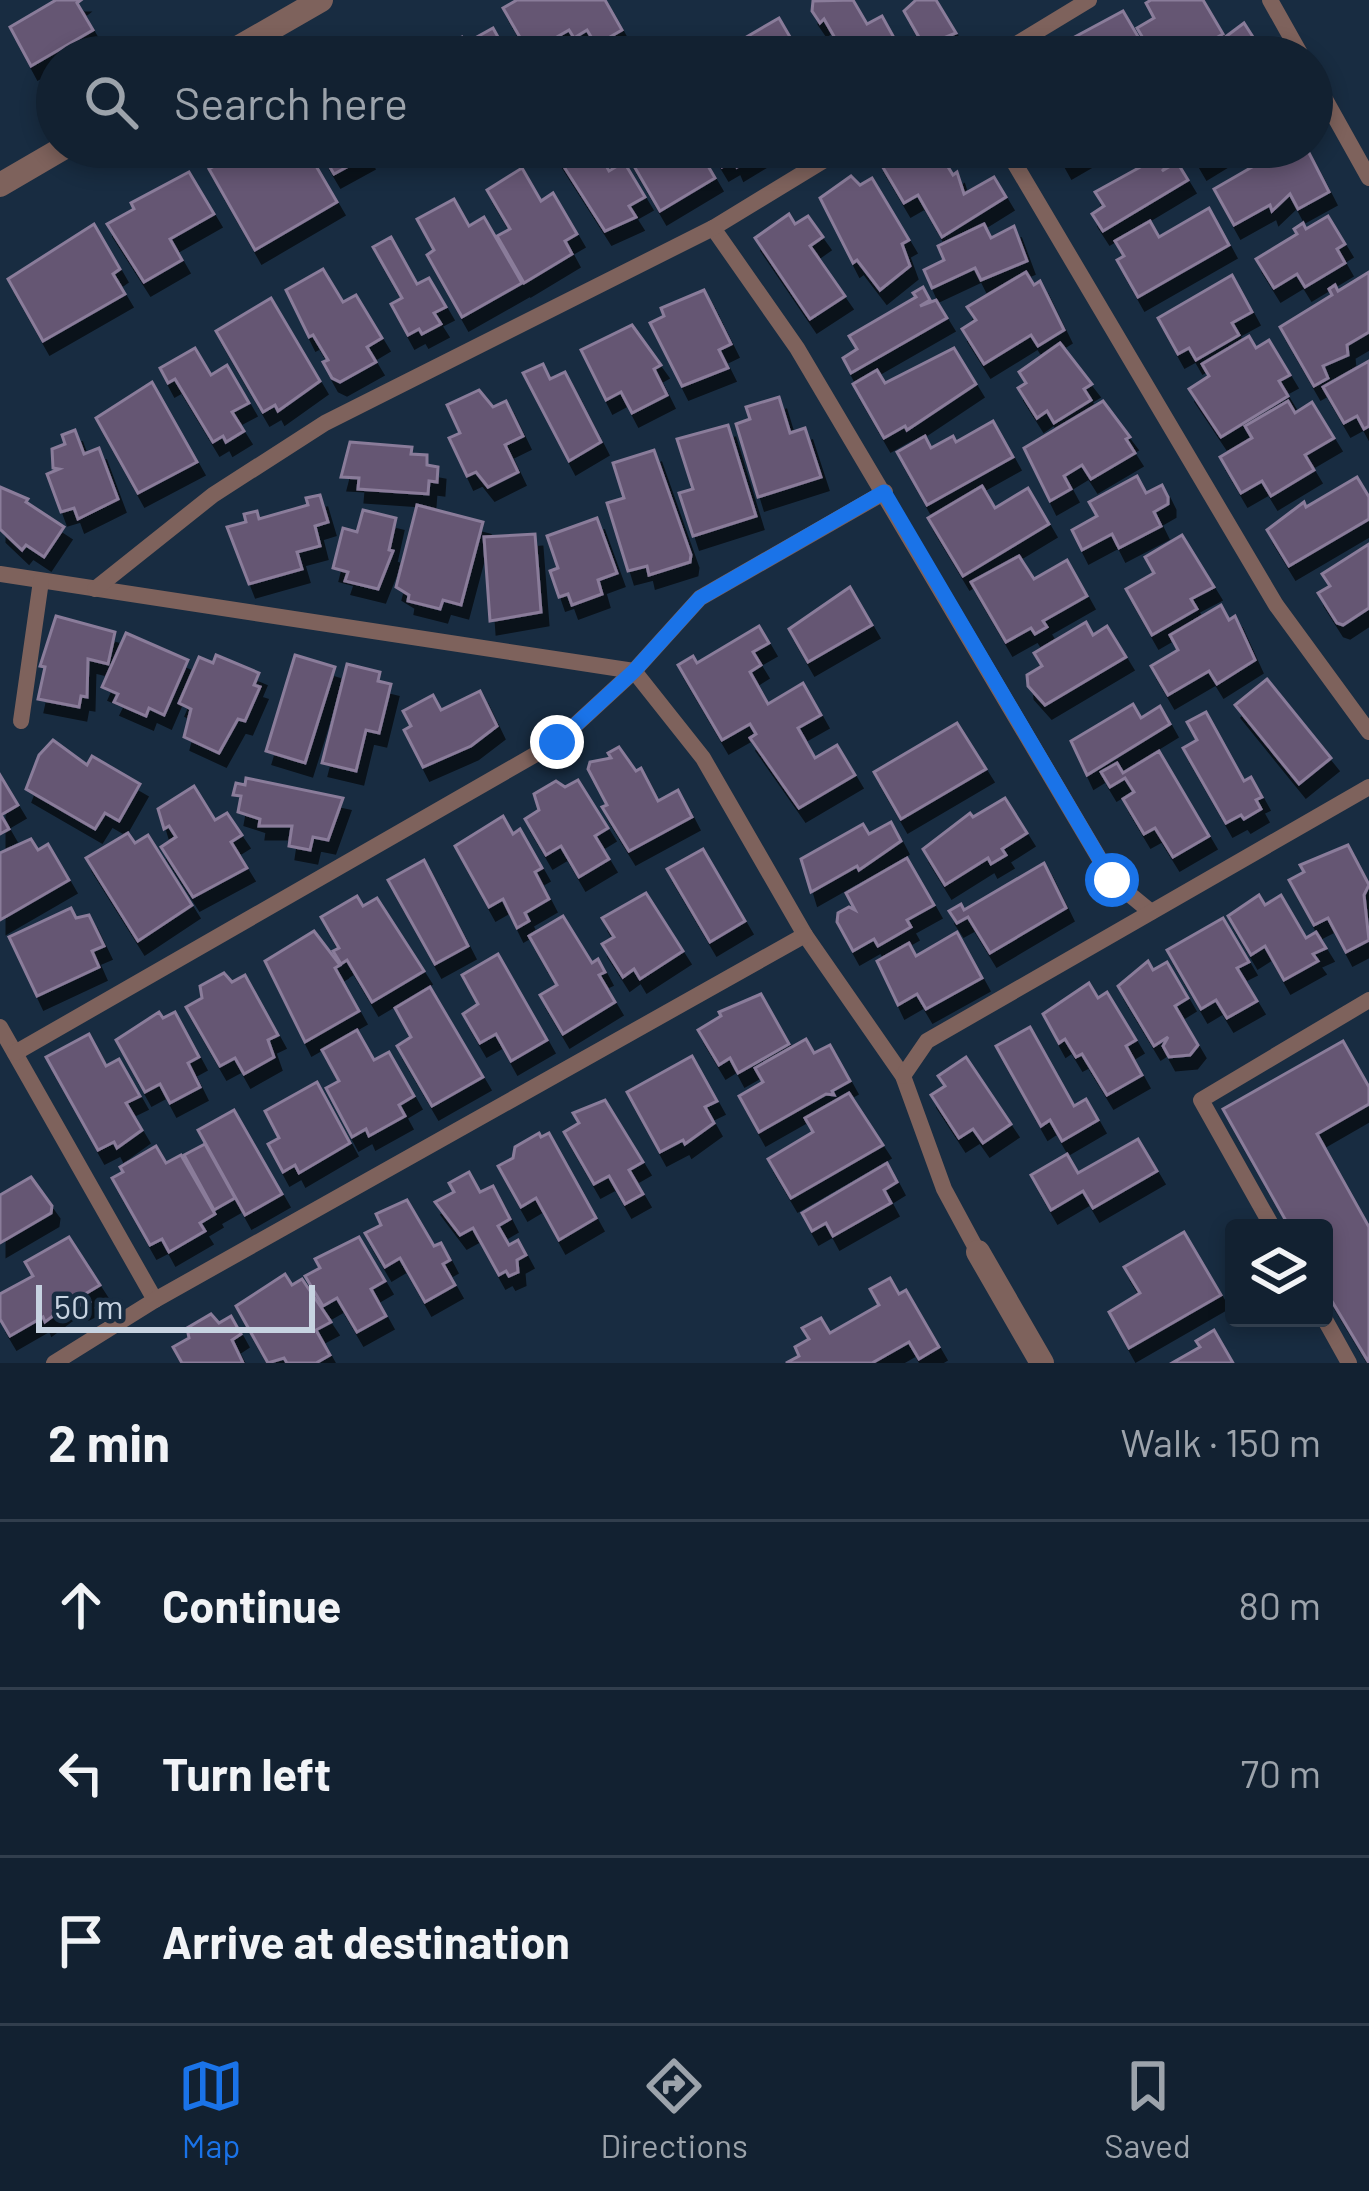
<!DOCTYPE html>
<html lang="en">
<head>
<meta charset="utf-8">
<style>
	body { margin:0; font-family:Barlow,sans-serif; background:#1f2e3d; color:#f1f3f6 }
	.controls { position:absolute; right:36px; bottom:36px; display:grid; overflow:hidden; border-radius:12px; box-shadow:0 6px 18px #0003 }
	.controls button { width:108px; height:108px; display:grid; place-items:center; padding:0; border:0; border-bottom:3px solid #313e4d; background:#122131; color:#f1f3f6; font:60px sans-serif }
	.scale { position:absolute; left:36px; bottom:30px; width:279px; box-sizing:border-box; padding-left:12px; border:6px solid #c7d3e1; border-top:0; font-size:33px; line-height:42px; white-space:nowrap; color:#c7d3e1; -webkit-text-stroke:9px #182c41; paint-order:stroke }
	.stop { position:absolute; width:36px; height:36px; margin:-27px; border:9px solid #1a73e8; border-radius:50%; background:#fff }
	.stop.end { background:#1a73e8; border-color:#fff; box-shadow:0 3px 12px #0008 }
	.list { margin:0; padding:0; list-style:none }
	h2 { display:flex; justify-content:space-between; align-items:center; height:156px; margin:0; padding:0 48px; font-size:51px }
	h2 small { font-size:39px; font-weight:400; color:#9ca3ab }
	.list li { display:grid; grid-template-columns:78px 1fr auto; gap:36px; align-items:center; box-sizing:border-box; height:168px; padding:0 48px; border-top:3px solid #313e4d }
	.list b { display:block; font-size:45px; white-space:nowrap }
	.list em { font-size:39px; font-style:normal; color:#9ca3ab }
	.icon { flex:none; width:66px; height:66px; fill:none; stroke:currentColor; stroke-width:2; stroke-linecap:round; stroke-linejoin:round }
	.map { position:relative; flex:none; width:1369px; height:1363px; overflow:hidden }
	.search { position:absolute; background:#122131; box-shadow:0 6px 18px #0003; left:36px; right:36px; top:36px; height:132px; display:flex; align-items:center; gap:30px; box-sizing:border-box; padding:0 42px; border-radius:66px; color:#9ca3ab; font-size:45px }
	.sheet { height:660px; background:#122131 }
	nav { display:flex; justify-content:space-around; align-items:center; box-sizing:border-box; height:168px; border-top:3px solid #313e4d; background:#122131; font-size:33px; color:#9ca3ab }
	nav a { display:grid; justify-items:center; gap:6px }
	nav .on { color:#1a73e8 }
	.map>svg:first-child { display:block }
	.building { fill:#655773; stroke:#8a7c9a; stroke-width:3; filter:url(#shadow) }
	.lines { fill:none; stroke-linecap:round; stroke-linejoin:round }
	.lane { stroke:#7e625c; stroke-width:16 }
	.street { stroke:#7e625c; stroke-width:24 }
	.route { stroke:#1a73e8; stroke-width:15 }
</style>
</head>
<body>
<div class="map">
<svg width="1369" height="1363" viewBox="0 0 1369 1363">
	<defs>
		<filter id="shadow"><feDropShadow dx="7" dy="13" stdDeviation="0" flood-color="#0009"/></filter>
	</defs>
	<rect width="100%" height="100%" fill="#182c41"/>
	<g class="building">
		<path d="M56,0H81L77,3L93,30L31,66L10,27Z"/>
		<path d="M517,0H605L622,30L596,45L587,30L574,38L569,30L529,53L503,8Z"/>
		<path d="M853,0L867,24L882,16L904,56L835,57L843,52L824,19L820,23L812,11L813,1Z"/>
		<path d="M916,0H936L956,33L924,46L904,11Z"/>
		<path d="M1151,0H1203L1223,34L1209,42L1212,47L1244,23L1253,37L1223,57H1154L1137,28L1154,18L1146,3Z"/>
		<path d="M1123,11L1150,57H1079L1069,40Z"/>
		<path d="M779,18L797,49L811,40L821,57H753L743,39Z"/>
		<path d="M493,28L509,57H404L428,46L432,54L462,37L466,43Z"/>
		<path d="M267,147L274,159L305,147L337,202L255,250L209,169L241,151L246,159Z"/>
		<path d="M318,147H362L367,156L334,174Z"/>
		<path d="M596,147L609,171L624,162L645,197L629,206L636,217L605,231L552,148Z"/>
		<path d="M623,147H697L715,178L660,211Z"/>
		<path d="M710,147H765L767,149L737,167L734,160L722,167Z"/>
		<path d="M936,147L953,175L957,172L964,194L994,177L1006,197L942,237L918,195L904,203L878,159L891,152L889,147Z"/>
		<path d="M1055,147H1096L1065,165Z"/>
		<path d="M1189,147H1231L1200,166Z"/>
		<path d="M1287,147H1306L1329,192L1298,209L1290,194L1272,211L1270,205L1234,225L1214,189L1259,163L1256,158Z"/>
		<path d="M1164,154L1169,164L1162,171L1177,162L1188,180L1103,231L1092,214L1104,206L1095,192Z"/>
		<path d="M522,168L541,201L553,193L577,234L565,241L572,254L524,283L497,236L510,229L487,190Z"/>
		<path d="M189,172L214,214L170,239L182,260L144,282L107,224L134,209L131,203Z"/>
		<path d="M851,176L860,185L872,178L909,240L902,244L910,266L880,290L857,260L853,263L820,198Z"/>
		<path d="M454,199L469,226L484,217L522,283L462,317L427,255L434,250L417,219Z"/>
		<path d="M1209,208L1229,245L1138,297L1117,260L1124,256L1115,241L1150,221L1159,237Z"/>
		<path d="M789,214L795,224L808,216L823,237L810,246L845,296L810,319L755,238Z"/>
		<path d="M1328,216L1345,244L1337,249L1345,263L1305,287L1297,274L1274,288L1256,259L1297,234L1294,229L1303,223L1306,229Z"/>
		<path d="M94,224L120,269L113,274L125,294L43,341L8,279Z"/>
		<path d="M984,224L991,238L1014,226L1027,261L981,280L975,268L932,288L924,270L944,260L938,246Z"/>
		<path d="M391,237L417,284L429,278L446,307L434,313L441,324L422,334L419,329L408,335L391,304L402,298L373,247Z"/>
		<path d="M323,269L343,302L356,295L382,338L367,347L376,362L340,382L332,378L323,362L328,360L313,335L309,337L286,290Z"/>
		<path d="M1026,272L1034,285L1040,281L1064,330L1038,346L1031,335L984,364L962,329L976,320L967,307Z"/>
		<path d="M1369,272V332L1347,345L1348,355L1323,366L1328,378L1314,386L1280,327L1332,295L1329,289L1335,285L1338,291Z"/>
		<path d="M1232,275L1252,312L1232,323L1239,335L1196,360L1189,348L1178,354L1158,318Z"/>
		<path d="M923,287L930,300L920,306L936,300L947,318L851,373L843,358L857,349L849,336L916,297L913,293Z"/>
		<path d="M704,290L731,344L719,350L728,368L682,386L650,323L664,316L661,308Z"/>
		<path d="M271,298L320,381L278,411L275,405L263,412L216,331Z"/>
		<path d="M632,325L661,365L654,369L667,395L632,413L621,392L606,400L581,350Z"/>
		<path d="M1249,336L1256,348L1269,340L1290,375L1279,381L1288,396L1221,437L1189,389L1209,376L1202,364Z"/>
		<path d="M1060,343L1092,384L1084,389L1091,400L1054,423L1047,411L1037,418L1018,388L1026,383L1019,372Z"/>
		<path d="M195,348L211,375L227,365L249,403L232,412L244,431L226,442L223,436L213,442L175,379L168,383L160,368Z"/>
		<path d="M954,348L976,384L907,430L905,426L884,438L853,384L877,370L885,383Z"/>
		<path d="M1369,361V426L1364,429L1357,416L1344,423L1323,387Z"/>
		<path d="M543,364L550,379L565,372L601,442L569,461L523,373Z"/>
		<path d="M152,382L197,462L138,493L96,418Z"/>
		<path d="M479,390L493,407L506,401L523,436L505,445L518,472L488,487L476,472L467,476L449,438L460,433L447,405Z"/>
		<path d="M779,397L790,433L805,428L821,477L758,497L736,424L750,419L746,407Z"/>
		<path d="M1103,401L1130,437L1126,439L1135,453L1091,479L1082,465L1064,476L1071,489L1050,501L1024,448Z"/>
		<path d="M1288,401L1295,413L1312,402L1334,438L1305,455L1314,470L1271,496L1262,481L1241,493L1220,457L1252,438L1245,426Z"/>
		<path d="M993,421L1013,457L927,505L897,452L925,436L931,448L953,436L956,442Z"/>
		<path d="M728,425L756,516L693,536L679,493L693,489L677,439Z"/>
		<path d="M75,430L84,454L99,448L118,499L78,519L74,508L61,512L47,474L59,469L53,468L52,449L65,444L62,435Z"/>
		<path d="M350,442L412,447L411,454L427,455V465L438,467L437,482L429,481L428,494L358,489L359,478L341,477Z"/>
		<path d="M654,450L691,555L690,562L649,575L647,566L628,571L607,503L624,498L613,463Z"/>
		<path d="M1137,476L1146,493L1162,485L1168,497V504L1154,512L1161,526L1119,548L1112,534L1082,550L1072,530L1097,516L1089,502Z"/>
		<path d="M1357,477L1369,497V519L1289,566L1267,530L1304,502L1306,507Z"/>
		<path d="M982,486L995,508L1028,488L1049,524L963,576L928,518Z"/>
		<path d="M0,487L28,499L26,502L64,527L44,557L26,545L22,550L0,529Z"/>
		<path d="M320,495L328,522L315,526L320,546L297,552L302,569L249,584L227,527L246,522L244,514L257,511L259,519L308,505L306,498Z"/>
		<path d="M417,505L483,522L461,605L443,600L440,609L408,601L409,595L396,587Z"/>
		<path d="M363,510L396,518L389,550L393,551L378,589L345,581L348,572L333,568L343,528L357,532Z"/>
		<path d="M597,518L617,573L598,580L602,594L572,605L568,594L559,597L550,571L558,568L547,536Z"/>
		<path d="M535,534L541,612L490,621L484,537Z"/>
		<path d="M1182,535L1214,587L1191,599L1197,609L1152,635L1126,589L1154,573L1145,557Z"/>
		<path d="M1369,544V608L1343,625L1337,623L1318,593L1330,586L1322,574Z"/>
		<path d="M1019,556L1034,579L1067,560L1087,596L1043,621L1047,627L1035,634L1031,628L1006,642L971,582Z"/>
		<path d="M850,587L872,625L808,662L789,629Z"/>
		<path d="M1221,605L1229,620L1235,616L1255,660L1217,684L1209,671L1168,695L1151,666L1178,650L1170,635Z"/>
		<path d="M56,616L115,632L108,664L88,659L87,697L81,696L79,707L38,699L45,667L40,666Z"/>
		<path d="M1086,622L1093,635L1107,626L1126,657L1045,705L1028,686L1027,675L1042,666L1034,653Z"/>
		<path d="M759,626L769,643L753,652L761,665L750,672L768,704L803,683L821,715L798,728L815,758L837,745L855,775L799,808L750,738L756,734L750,724L722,740L678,665L693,656L697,663Z"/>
		<path d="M126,633L188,660L164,715L149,708L146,716L114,702L118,694L102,687Z"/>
		<path d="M216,655L259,673L254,685L260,687L245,721L238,719L219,753L184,737L191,709L179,703L199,657L213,663Z"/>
		<path d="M295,655L335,667L305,763L266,751Z"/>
		<path d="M347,664L380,672L378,681L391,684L379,733L366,730L356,771L322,763Z"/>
		<path d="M1267,679L1331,758L1299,784L1235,705Z"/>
		<path d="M480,691L497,726L471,746L423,767L404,730L411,726L403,711L433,695L441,710Z"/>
		<path d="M1133,704L1141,718L1160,706L1170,724L1087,775L1071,741Z"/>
		<path d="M1206,712L1244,781L1251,777L1262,797L1256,800L1261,809L1244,819L1241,815L1226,823L1183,748L1197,740L1187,722Z"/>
		<path d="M957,723L986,769L901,819L874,772Z"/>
		<path d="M53,740L87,765L92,756L140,784L119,821L105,813L95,829L26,789L39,755Z"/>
		<path d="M619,747L636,771L641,768L658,801L678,790L692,817L629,851L602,807L607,805L588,769L590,762L611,758L608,753Z"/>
		<path d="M1159,751L1209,836L1173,857L1155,828L1144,834L1123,799L1134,792L1125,778L1110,787L1101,772L1117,763L1123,773Z"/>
		<path d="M0,775L18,805L1,815L9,829L0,834Z"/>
		<path d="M246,778L343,798L328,840L313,837L310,850L289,846L292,826H259L260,819L238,812L241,796L233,795L236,783L245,785Z"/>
		<path d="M578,780L608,828L595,836L609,859L579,877L561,846L546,855L525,819L539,810L534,794L556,781L565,787Z"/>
		<path d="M194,786L215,820L227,813L242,835L231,842L247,868L193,897L161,847L176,837L169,826L164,829L158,809Z"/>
		<path d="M1005,798L1027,833L1002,849L1006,855L991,864L988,858L945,885L923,849L970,813L973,817Z"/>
		<path d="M503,816L513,834L520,829L542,868L535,872L549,899L525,913L529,921L517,928L503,899L489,907L455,846Z"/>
		<path d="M891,822L901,841L859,870L857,866L811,892L801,859L863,824L869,834Z"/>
		<path d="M128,833L135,843L148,835L192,905L138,941L86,858Z"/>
		<path d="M31,839L38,850L48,844L69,880L0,920V853Z"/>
		<path d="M1348,845L1369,885L1364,895L1369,940L1346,952L1328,918L1314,925L1289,880L1304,872L1300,865Z"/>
		<path d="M703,849L745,921L710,942L667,869Z"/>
		<path d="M907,858L934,905L907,920L911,927L878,946L874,939L853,951L837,922L838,913L849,907L855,910L846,893Z"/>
		<path d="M424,860L468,946L435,964L388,880Z"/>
		<path d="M1044,863L1066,908L990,953L968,917L957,923L949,911L961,904L964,910Z"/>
		<path d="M646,893L683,951L640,979L634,969L623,977L602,944L614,937L602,918Z"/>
		<path d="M1259,895L1265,905L1281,895L1306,938L1316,932L1326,948L1313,954L1318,961L1284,980L1265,946L1251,955L1228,916Z"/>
		<path d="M357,896L363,906L377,898L424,971L372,1002L347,960L341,964L333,951L339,948L321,917Z"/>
		<path d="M71,908L76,918L89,915L104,946L92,951L99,967L37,996L9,937Z"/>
		<path d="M563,916L592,963L598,959L605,972L599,975L615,1002L563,1034L540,995L557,985L529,936Z"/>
		<path d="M1223,918L1249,962L1237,968L1257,1001L1227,1018L1216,1000L1201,1009L1167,950Z"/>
		<path d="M314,931L340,965L335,968L359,1011L305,1042L265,961Z"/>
		<path d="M957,932L982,978L926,1009L917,994L898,1005L877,961L909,943L916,956Z"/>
		<path d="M498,954L547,1040L511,1061L496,1034L480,1043L463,1014L478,1004L462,975Z"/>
		<path d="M1148,961L1153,970L1167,962L1188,998L1175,1006L1198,1045L1190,1055L1169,1057L1163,1046L1168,1037L1154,1046L1118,986Z"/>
		<path d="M224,973L232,982L245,975L278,1035L268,1040L274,1057L244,1074L235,1058L220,1066L186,1007L202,998L200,986Z"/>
		<path d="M1089,983L1098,998L1107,992L1136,1040L1126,1046L1142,1075L1107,1095L1082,1054L1076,1057L1065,1039L1059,1043L1043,1014Z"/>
		<path d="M430,987L483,1077L432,1106L397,1046L411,1037L395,1008Z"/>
		<path d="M761,994L789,1044L738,1073L730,1058L719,1065L698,1030L721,1016L719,1012Z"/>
		<path d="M159,1012L163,1018L175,1012L199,1057L188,1063L200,1087L170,1103L160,1084L145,1092L116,1040Z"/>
		<path d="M1030,1027L1074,1106L1086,1099L1098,1120L1062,1141L1050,1120L1041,1126L996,1046Z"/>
		<path d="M357,1030L374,1060L389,1052L414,1096L399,1105L405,1116L369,1136L366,1129L352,1137L326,1088L339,1081L322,1050Z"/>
		<path d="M89,1034L106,1066L119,1059L140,1096L126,1103L142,1130L117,1148L114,1142L98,1150L46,1057Z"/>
		<path d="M806,1039L814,1053L830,1045L850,1081L832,1091L834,1095L826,1094L759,1132L739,1096L763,1082L755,1068Z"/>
		<path d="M1343,1041L1369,1087V1104L1317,1134L1369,1227V1363L1324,1288V1228H1290L1223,1109Z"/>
		<path d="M692,1056L717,1101L705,1107L714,1123L685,1144L683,1140L660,1152L627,1092Z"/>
		<path d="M966,1057L1011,1124L983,1143L973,1129L959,1138L931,1095L945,1086L938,1076Z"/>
		<path d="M317,1082L350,1143L299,1173L295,1165L283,1172L268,1144L279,1138L265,1111Z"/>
		<path d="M849,1093L883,1145L791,1198L768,1159L813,1132L805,1118Z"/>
		<path d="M605,1100L643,1162L629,1170L643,1194L625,1204L609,1176L594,1184L564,1132L579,1123L573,1113Z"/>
		<path d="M234,1110L282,1194L245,1215L198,1130Z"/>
		<path d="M539,1133L541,1137L549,1133L596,1218L559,1240L536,1198L521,1207L498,1166L513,1158L515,1147Z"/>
		<path d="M1138,1139L1157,1171L1093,1208L1083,1191L1051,1210L1031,1175L1067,1154L1078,1173Z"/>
		<path d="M205,1144L235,1198L214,1210L184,1155Z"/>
		<path d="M156,1146L166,1163L181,1155L215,1214L200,1223L205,1231L169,1252L162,1239L150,1245L112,1178L123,1172L120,1167Z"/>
		<path d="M887,1163L897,1182L884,1190L891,1203L833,1236L826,1223L812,1231L802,1213Z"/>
		<path d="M469,1172L480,1192L493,1186L510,1219L498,1226L509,1245L518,1240L526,1255L517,1260L518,1272L509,1276L506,1271L499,1275L473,1228L460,1235L435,1202L454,1192L449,1183Z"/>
		<path d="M31,1177L52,1206L51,1213L0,1243V1195Z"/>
		<path d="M407,1200L434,1246L441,1243L450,1260L443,1264L455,1285L425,1302L400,1258L385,1267L365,1233L381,1225L376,1214Z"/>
		<path d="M1184,1232L1221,1295L1129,1348L1109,1312L1140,1293L1124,1267Z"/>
		<path d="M69,1237L100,1285L85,1294L90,1302L82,1306L77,1298L45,1322L43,1317L10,1336L0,1319V1294L33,1276L25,1262Z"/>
		<path d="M359,1237L385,1281L371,1289L386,1316L357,1332L337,1298L323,1306L305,1276L320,1268L315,1259Z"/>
		<path d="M285,1274L292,1285L302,1279L331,1322L316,1330L330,1355L316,1363H287L284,1358L268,1363L236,1306Z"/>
		<path d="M890,1278L899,1294L906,1290L939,1347L919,1359L909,1342L872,1363H786L799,1356L795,1347L809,1339L802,1328L821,1318L830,1333L879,1305L870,1289Z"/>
		<path d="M211,1314L219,1323L231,1316L241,1334L232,1340L243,1363H182L173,1347L189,1338L187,1328Z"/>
		<path d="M1214,1330L1233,1363H1172L1200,1347L1196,1341Z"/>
	</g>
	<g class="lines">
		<g class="lane">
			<path d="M1270,0L1302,57"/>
			<path d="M995,57L1089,0"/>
			<path d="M1312,76L1369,178"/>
			<path d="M1005,147L1276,605L1369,732"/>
			<path d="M713,228L797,348L1112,880L1151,912"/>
			<path d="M0,574L634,671L703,758L805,935L903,1076L944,1189L978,1252"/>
			<path d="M95,589L213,495L325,423L713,228L846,147"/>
			<path d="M21,721L41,581"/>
			<path d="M0,1027L155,1300"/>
			<path d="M15,1053L557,742L634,671L700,598L885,492"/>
			<path d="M903,1076L927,1041L1369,787"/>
			<path d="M1273,1228L1201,1100L1369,1000"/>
			<path d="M1324,1318L1349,1363"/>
			<path d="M54,1363L155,1300L805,935"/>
		</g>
		<g class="street">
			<path d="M222,57L321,0"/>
			<path d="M0,185L65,147"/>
			<path d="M978,1252L1042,1363"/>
		</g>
	</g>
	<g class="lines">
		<path class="route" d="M557,742L634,671L700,598L884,492L1112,880"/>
	</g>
</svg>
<div class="controls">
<button><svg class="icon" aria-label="layers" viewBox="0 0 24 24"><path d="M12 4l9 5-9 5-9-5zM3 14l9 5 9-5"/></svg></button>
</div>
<div class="scale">50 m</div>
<div class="stop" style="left:1112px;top:880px"></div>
<div class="stop end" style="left:557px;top:742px"></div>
<div class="search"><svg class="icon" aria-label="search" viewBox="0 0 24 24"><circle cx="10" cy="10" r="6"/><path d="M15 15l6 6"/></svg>Search here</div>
</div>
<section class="sheet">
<h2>2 min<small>Walk · 150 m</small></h2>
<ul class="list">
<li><svg class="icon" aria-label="ahead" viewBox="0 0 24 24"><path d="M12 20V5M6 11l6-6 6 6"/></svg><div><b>Continue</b></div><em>80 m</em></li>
<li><svg class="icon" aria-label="left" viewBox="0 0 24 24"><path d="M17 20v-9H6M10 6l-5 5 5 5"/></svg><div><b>Turn left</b></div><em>70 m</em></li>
<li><svg class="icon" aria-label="arrive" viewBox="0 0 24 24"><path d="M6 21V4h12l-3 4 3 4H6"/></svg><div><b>Arrive at destination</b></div></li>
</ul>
</section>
<nav>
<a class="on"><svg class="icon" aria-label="map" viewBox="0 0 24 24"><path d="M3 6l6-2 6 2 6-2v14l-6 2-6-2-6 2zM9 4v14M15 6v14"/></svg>Map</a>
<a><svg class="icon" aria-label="directions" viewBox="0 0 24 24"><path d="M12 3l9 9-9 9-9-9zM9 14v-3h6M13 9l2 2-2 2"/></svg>Directions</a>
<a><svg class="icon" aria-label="saved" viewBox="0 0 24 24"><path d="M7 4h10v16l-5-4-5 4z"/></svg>Saved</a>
</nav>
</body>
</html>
